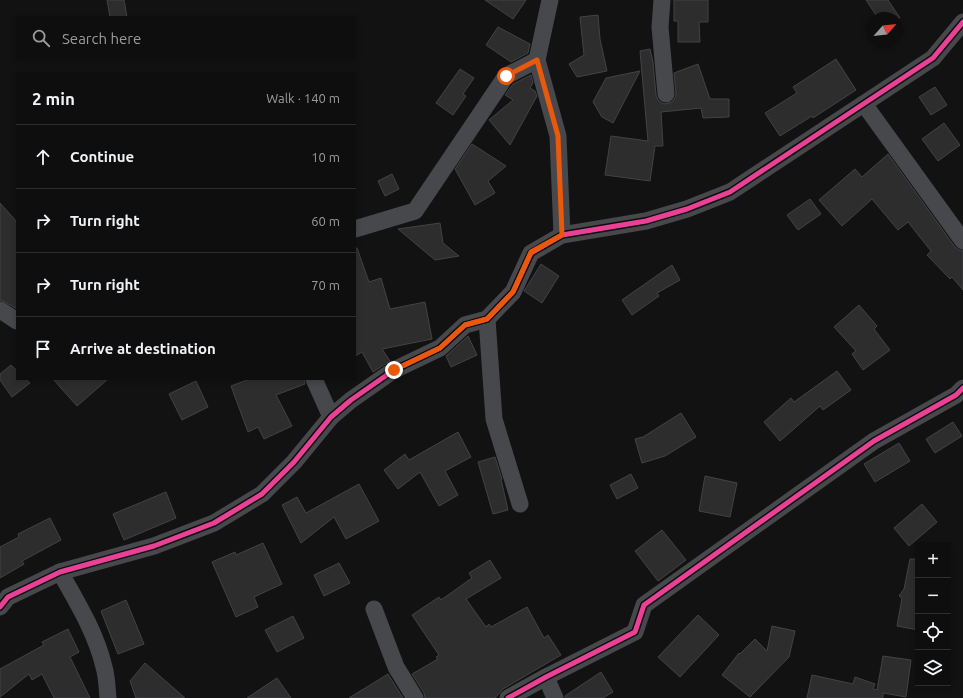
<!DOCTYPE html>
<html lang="en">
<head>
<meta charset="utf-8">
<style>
	body { margin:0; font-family:Ubuntu,sans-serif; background:#1c1c1c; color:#f1f3f6 }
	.controls { position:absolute; right:12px; bottom:12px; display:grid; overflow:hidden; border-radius:0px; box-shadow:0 2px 6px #0003 }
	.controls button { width:36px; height:36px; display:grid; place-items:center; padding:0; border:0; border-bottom:1px solid #2e2e2e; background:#0e0e0e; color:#f1f3f6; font:20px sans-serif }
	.compass { position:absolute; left:867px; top:12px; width:36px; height:36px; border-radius:50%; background:#0e0e0e; box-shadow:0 2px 6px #0003; rotate:63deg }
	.stop { position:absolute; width:12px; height:12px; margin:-9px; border:3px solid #ea580c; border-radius:50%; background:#fff }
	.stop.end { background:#ea580c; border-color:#fff; box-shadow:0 1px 4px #0008 }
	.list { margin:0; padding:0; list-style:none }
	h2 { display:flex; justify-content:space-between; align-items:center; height:52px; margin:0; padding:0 16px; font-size:17px }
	h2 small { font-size:13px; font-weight:400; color:#9b9c9e }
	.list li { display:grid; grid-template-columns:26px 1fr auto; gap:12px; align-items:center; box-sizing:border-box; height:64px; padding:0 16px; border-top:1px solid #2e2e2e }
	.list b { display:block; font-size:15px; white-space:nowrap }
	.list em { font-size:13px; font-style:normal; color:#9b9c9e }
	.icon { flex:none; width:22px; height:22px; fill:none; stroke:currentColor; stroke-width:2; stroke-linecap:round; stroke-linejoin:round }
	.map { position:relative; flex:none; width:963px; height:698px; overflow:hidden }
	.search { position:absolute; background:#0e0e0e; box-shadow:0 2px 6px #0003; left:16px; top:16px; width:340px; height:44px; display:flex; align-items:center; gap:10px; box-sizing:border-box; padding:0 14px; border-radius:0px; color:#9b9c9e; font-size:15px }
	.panel { position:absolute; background:#0e0e0e; box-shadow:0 2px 6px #0003; left:16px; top:72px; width:340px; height:308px; border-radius:0px }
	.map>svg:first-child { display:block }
	.building { fill:#2d2d2e; stroke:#424346 }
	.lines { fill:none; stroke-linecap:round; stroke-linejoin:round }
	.minor { stroke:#47484b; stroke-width:17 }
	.cycleway-casing { stroke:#0d0d0e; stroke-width:8 }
	.cycleway { stroke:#ea4096; stroke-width:5 }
	.route { stroke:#ea580c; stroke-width:5 }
</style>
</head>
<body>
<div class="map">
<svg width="963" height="698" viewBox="0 0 963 698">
	<rect width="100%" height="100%" fill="#121213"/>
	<g class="building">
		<path d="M107,0H124L127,17H110Z"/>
		<path d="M485,0H526L513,19Z"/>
		<path d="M674,0H708V22H699L700,42H678V21H674Z"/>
		<path d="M866,0H888L900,18H878Z"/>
		<path d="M598,15L600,39L607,71L577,77L569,64L584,55L580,17Z"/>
		<path d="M498,27L530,44L528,53L511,62L486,45Z"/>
		<path d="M650,49L653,62L656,95L658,100L662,103L666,104L672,102L675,98L676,94L674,73L698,64L710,99H729V117L703,118L701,108L661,112L663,146H655L650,181L605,175L611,136L648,141L640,51Z"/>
		<path d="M836,59L856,90L813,118L812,116L780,136L765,113L797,93L793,87Z"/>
		<path d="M460,69L474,78L463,94L466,96L453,115L436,103Z"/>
		<path d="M640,71L613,123L602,117L593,102L606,78Z"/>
		<path d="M531,75L533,83L530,88L535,91L537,96L510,145L489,120L513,100L505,95L513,84Z"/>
		<path d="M935,87L947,105L931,115L919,97Z"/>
		<path d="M944,123L960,145L938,161L922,139Z"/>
		<path d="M472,144L506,166L488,181L495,193L475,205L455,169Z"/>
		<path d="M888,154L955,247L959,250L963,251V290L952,277L950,279L927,255L931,251L908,222L898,230L872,199L842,226L819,200L855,169L862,177Z"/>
		<path d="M392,174L399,189L385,196L378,181Z"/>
		<path d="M810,199L821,214L798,230L787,215Z"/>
		<path d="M0,203L17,222V309L5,302L0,300Z"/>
		<path d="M440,223L443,243L459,256L435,260L398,229Z"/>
		<path d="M355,248H357L369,282L381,278L390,309L425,302L432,339L382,349L390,361L373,372L362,352L355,356Z"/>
		<path d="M541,264L559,276L542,303L524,291Z"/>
		<path d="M672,265L680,280L657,293L659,296L632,315L622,300Z"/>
		<path d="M859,305L877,326L874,329L890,350L863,370L852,354L856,351L834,327Z"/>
		<path d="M468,336L477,355L451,367L446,356Z"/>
		<path d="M11,365L17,371V379H25L30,383L12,397L0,380V374Z"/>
		<path d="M837,371L851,390L823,410L820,406L780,441L764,422L791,398L794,402Z"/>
		<path d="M53,379H108L77,406Z"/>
		<path d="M250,379H304L305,384L276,395L292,426L264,439L258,427L248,432L231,386Z"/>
		<path d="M196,381L208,407L182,420L169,394Z"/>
		<path d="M681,413L696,437L665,456L642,463L635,439L643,437Z"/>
		<path d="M953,422L962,436L935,453L926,439Z"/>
		<path d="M458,432L471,457L445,471L458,495L439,506L420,472L398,489L384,470L405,454L409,460Z"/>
		<path d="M899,443L910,461L875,482L864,464Z"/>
		<path d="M495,457L502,479H501L508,510L493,514L478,462Z"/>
		<path d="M631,474L638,488L617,499L610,485Z"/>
		<path d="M705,476L737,483L730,517L699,511Z"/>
		<path d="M359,484L379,521L346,539L334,517L301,543L282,505L297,497L306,513Z"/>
		<path d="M166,492L176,518L124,540L113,514Z"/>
		<path d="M922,504L937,522L909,546L894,528Z"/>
		<path d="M50,518L61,540L22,561L24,564L0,578V547L19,537L18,534Z"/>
		<path d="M662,530L686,560L658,581L635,551Z"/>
		<path d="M263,543L282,584L254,597L258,607L236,617L212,562L235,552L236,555Z"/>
		<path d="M910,559H918V630L897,626L902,598L899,596L904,589Z"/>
		<path d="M490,560L501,578L466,599L486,627L489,624L491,627L527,607L544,638L548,635L561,655L503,689L495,698H425L424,693L412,674L438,659L436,657L439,655L412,615L439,597L441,600L472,578L469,573Z"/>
		<path d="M339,563L350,583L324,596L314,575Z"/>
		<path d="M126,600L144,644L118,654L101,611Z"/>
		<path d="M698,615L719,635L680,677L658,657Z"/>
		<path d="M293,616L304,638L277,652L265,630Z"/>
		<path d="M772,626L795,631L789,657L750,697L722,675L739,653L740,654L755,639L767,651Z"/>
		<path d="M68,629L79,652L70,657L90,698H54L42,674L32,680L29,674L0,697V669L44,645L42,642Z"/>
		<path d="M883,656L911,660L906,697L883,693V698H807L812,675L853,684L855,677L875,684L873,689L877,690Z"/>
		<path d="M145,663L185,698H136L130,681Z"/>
		<path d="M601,672L613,692L603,698H565V696Z"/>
		<path d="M388,674L403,698H349Z"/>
		<path d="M277,678L291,698H247Z"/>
	</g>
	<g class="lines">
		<g class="minor">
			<path d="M550,0L537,60L558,136L562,235"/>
			<path d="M662,0L660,27L666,94"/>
			<path d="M864,104L963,241"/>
			<path d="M355,229L415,211L506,76L537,60"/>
			<path d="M0,310L17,321"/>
			<path d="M487,319L494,419L520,504"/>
			<path d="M314,379L331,417"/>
			<path d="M60,572C77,602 96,633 104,667C107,677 107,688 108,698"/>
			<path d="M0,607L8,597L60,572L154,546L214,523L262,494L294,462L331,417L351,400L394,370L440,348L465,325L487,319L513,292L531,253L562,235L646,221L687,209L730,192L933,58L963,22"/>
			<path d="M374,609L396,667L415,698"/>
			<path d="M546,677L555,698"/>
			<path d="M508,698L546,677L635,632L644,605L874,441L956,395L963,388"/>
		</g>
		<defs>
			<g id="cycleway">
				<path d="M0,607L8,597L60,572L154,546L214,523L262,494L294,462L331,417L351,400L394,370L440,348L465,325L487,319L513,292L531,253L562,235L646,221L687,209L730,192L933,58L963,22"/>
				<path d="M508,698L546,677L635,632L644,605L874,441L956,395L963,388"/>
			</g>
		</defs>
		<use href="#cycleway" class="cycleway-casing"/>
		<use href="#cycleway" class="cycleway"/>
	</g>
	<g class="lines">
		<path class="route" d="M394,370L440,348L465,325L487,319L513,292L531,252L562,235L558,136L537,60L506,76"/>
	</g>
</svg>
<div class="controls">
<button>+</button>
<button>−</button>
<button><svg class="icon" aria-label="locate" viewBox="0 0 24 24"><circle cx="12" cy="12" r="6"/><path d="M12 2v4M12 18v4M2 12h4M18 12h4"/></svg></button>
<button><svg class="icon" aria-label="layers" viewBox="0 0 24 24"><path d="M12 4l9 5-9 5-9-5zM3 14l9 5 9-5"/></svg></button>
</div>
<svg class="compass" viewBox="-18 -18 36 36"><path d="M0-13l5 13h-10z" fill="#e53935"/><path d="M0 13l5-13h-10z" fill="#9b9c9e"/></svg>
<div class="stop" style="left:506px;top:76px"></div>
<div class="stop end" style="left:394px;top:370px"></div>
<div class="search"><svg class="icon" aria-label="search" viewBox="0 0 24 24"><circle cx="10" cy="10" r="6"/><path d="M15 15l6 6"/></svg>Search here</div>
<section class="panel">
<h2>2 min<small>Walk · 140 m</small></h2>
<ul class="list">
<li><svg class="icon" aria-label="ahead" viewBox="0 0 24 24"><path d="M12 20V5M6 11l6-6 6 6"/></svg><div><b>Continue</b></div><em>10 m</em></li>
<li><svg class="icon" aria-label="right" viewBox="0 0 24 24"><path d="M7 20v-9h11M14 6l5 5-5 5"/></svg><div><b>Turn right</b></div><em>60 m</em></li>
<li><svg class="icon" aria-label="right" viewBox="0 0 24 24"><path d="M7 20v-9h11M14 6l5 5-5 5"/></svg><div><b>Turn right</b></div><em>70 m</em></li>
<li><svg class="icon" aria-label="arrive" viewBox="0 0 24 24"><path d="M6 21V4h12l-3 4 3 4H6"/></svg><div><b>Arrive at destination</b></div></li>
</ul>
</section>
</div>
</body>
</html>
